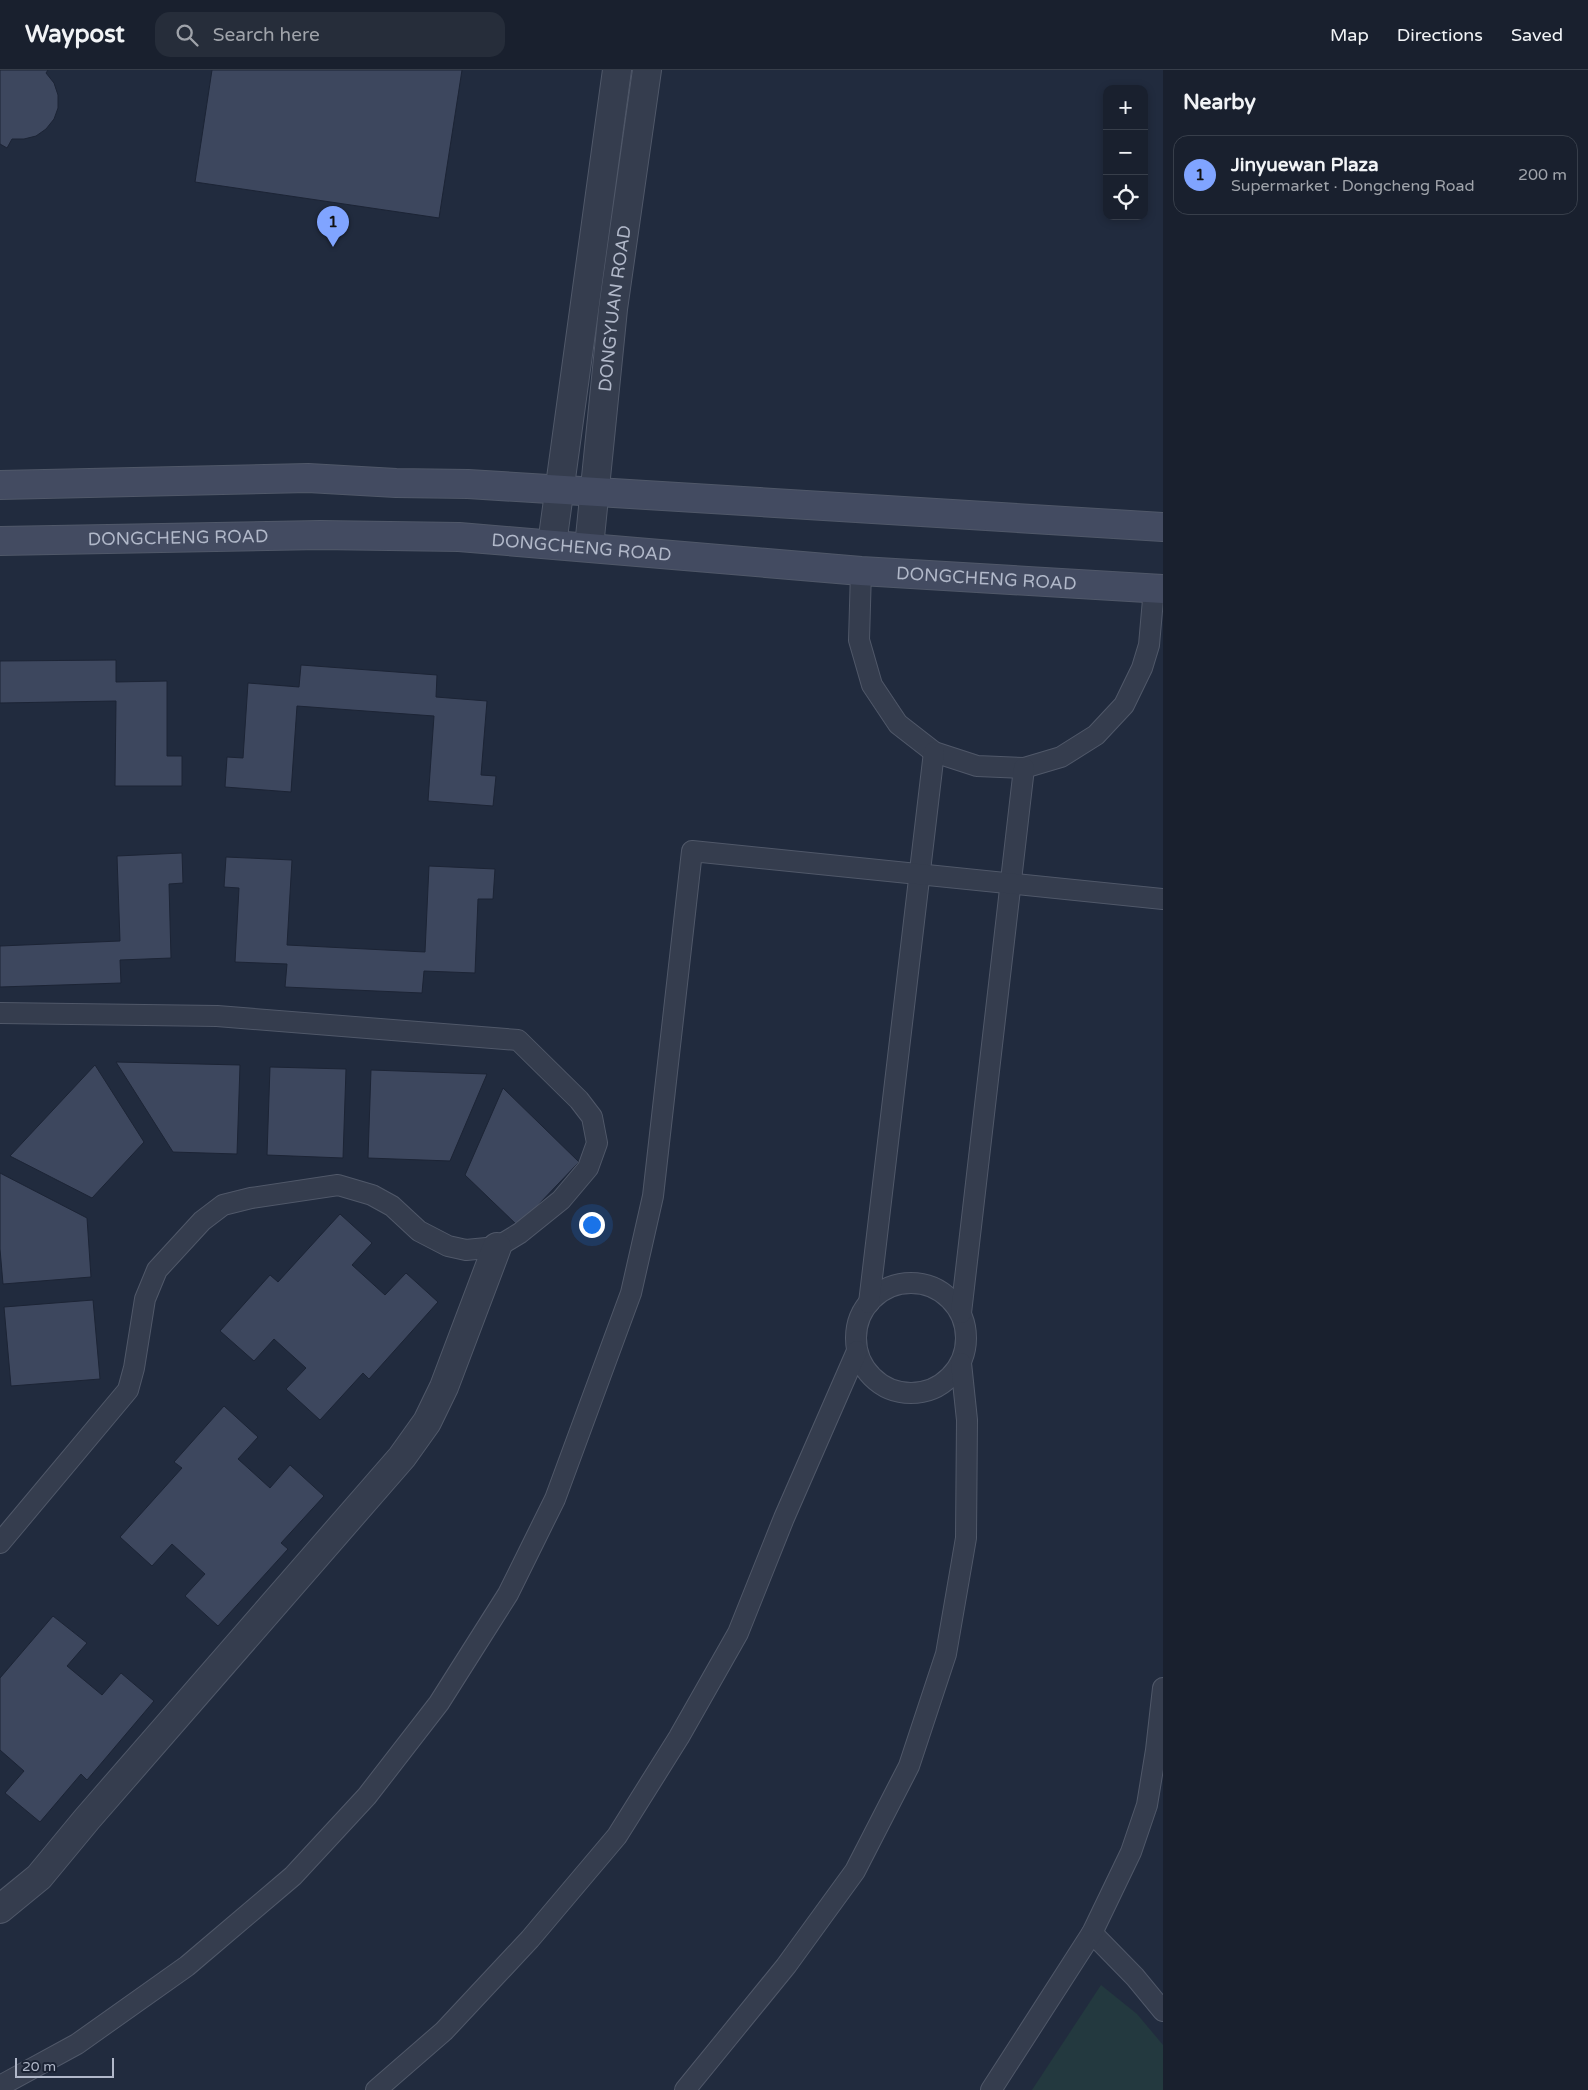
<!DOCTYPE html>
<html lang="en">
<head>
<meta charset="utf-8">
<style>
	body { margin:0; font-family:"Varela Round",sans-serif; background:#262d3a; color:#f1f3f6 }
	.controls { position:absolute; right:15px; top:15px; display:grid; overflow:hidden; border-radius:10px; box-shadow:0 2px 8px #0003 }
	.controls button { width:45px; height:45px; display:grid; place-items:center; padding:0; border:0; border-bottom:1px solid #373e4a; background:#19202e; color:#f1f3f6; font:25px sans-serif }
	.scale { position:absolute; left:15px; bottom:12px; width:99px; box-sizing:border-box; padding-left:5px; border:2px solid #b1b8c9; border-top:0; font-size:14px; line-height:18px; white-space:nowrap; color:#b1b8c9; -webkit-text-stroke:4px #1a2233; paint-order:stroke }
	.you { position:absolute; left:591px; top:1154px; width:18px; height:18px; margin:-12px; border:4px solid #fff; border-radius:50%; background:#1a73e8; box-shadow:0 0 0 8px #1a73e833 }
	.badge { display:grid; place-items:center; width:32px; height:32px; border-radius:50%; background:#80a4ff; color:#111; font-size:16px; font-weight:700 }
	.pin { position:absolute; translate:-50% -41px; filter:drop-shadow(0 1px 2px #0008) }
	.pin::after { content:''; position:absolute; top:26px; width:18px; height:15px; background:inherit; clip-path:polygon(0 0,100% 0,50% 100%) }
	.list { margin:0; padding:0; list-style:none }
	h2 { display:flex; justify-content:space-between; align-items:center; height:65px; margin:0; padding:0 20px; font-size:21px }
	h2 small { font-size:16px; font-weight:400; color:#9fa3aa }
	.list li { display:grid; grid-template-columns:32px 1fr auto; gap:15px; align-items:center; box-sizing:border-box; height:80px; margin:0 10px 10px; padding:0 10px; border:1px solid #373e4a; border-radius:15px }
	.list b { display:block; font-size:19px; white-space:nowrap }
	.list p { margin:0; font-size:16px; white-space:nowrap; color:#9fa3aa }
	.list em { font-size:16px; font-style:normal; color:#9fa3aa }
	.icon { flex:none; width:28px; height:28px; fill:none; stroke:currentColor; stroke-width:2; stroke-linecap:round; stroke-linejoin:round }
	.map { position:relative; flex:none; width:1163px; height:2020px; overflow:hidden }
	header { display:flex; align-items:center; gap:30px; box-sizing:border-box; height:70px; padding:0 25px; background:#19202e; border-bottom:1px solid #373e4a }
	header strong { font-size:24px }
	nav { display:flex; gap:28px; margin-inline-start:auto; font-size:18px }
	.search { width:350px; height:45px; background:#262d3a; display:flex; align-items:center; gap:12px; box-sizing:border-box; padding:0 18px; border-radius:15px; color:#9fa3aa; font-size:19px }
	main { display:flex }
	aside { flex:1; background:#19202e }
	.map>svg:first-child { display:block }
	.green { fill:#23393f }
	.building { fill:#3d475e; stroke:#1c2435 }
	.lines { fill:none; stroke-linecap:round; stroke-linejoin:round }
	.service-casing { stroke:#505869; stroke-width:22 }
	.minor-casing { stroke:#505869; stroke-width:30 }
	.tertiary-casing { stroke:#505869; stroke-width:30 }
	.secondary-casing { stroke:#505869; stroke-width:30 }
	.service { stroke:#353d4e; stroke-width:20 }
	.minor { stroke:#353d4e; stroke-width:28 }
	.tertiary { stroke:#353d4e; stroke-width:28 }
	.secondary { stroke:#434b61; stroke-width:28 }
	.labels { text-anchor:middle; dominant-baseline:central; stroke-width:4; stroke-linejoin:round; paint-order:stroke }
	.street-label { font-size:18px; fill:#b1b8c9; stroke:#1a2233 }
</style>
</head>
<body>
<header>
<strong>Waypost</strong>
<div class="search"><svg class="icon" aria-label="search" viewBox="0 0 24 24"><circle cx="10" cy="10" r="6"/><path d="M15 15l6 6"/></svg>Search here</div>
<nav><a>Map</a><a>Directions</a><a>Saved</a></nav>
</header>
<main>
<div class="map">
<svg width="1163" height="2020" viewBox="0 0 1163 2020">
	<rect width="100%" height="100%" fill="#212b3e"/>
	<path class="green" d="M1101,1915L1137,1944L1163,1975V2020H1032Z"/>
	<g class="building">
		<path d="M0,0H48L46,3L54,13L58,25V38L54,49L46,59L36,66L24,69H12L7,78L0,74Z"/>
		<path d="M212,0H462L439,148L195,112Z"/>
		<path d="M116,590V612L167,611V686H182V716H115L116,631L0,633V591Z"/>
		<path d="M301,595L437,605L436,627L487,631L481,705L496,706L493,736L428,731L434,646L297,636L291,722L225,717L227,687L243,688L248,613L299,617Z"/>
		<path d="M182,783L183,813L169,814L171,888L120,890L121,913L0,917V876L120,871L117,786Z"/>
		<path d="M226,787L292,790L287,875L425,882L429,796L495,799L493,829H478L475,903L424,901L422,923L285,917L287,894L235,892L239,818L224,817Z"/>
		<path d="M116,992L240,995L237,1084L173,1082Z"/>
		<path d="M95,995L144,1072L92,1128L10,1086Z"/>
		<path d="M270,997L346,999L343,1088L267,1085Z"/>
		<path d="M371,1000L487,1004L450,1091L368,1088Z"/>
		<path d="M503,1018L579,1092L518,1156L465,1105Z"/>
		<path d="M0,1103L87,1148L91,1207L3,1214L0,1179Z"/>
		<path d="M340,1144L372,1173L352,1195L385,1225L406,1203L438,1232L369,1309L363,1303L320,1350L286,1319L306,1298L274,1269L254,1291L220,1261L270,1205L278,1212Z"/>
		<path d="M93,1230L100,1309L11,1316L4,1237Z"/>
		<path d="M224,1336L258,1367L238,1389L270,1418L290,1395L324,1426L281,1473L288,1479L218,1556L185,1526L205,1504L172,1474L152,1496L120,1467L182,1398L174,1392Z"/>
		<path d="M53,1546L87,1573L67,1596L102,1625L121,1603L154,1631L87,1710L81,1704L40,1752L5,1723L24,1701L0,1680V1608Z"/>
	</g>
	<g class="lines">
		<defs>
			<g id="service">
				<path d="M861,501L859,570L872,615L898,654L934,682L977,696L1024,698L1061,687L1096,665L1124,635L1142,598L1149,575L1154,518"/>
				<path d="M0,943L217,946L518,970L579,1030L592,1047L597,1073L588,1098L561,1130L520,1163L497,1177L466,1180L448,1176L419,1161L392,1136L372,1125L338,1115L251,1128L223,1135L202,1151L157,1200L145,1229L134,1298L128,1320L0,1473"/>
				<circle cx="911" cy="1268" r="55"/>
				<path d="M869,1233L934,682"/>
				<path d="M961,1243L1024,698"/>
				<path d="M1092,1863L1135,1907L1163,1941"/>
				<path d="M0,2016L77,1974L187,1896L293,1806L367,1726L439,1633L508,1524L555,1429L631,1223L653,1126L692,781L1163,829"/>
				<path d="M376,2020L444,1961L530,1869L617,1766L679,1667L738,1563L784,1448L857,1281"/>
				<path d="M685,2020L786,1896L855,1801L909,1696L946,1584L966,1468L967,1350L961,1293"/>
				<path d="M991,2020L1092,1863L1131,1782L1147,1735L1156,1680L1163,1618"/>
			</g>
			<path id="minor" d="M0,1839L39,1807L87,1749L402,1387L427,1352L444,1317L497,1177"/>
			<g id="tertiary">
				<path d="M552,474L617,0"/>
				<path id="s1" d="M589,477L613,239L647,0"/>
			</g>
			<g id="secondary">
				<path d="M0,415L308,408L396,413L468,414L1163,457"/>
				<path id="s2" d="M0,471L320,465L459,467L861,501L1163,519"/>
			</g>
		</defs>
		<use href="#service" class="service-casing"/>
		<use href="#minor" class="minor-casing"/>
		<use href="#tertiary" class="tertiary-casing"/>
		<use href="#secondary" class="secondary-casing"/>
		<use href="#service" class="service"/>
		<use href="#minor" class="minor"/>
		<use href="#tertiary" class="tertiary"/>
		<use href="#secondary" class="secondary"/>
	</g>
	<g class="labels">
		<g class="street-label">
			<text stroke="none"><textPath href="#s1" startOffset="240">DONGYUAN ROAD</textPath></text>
			<text stroke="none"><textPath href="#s2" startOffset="178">DONGCHENG ROAD</textPath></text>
			<text stroke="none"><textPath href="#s2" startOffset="582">DONGCHENG ROAD</textPath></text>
			<text stroke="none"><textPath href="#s2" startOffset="988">DONGCHENG ROAD</textPath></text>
		</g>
	</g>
</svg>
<div class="controls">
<button>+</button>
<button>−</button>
<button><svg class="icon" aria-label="locate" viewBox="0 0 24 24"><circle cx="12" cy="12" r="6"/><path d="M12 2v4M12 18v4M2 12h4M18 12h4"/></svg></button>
</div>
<div class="scale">20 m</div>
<div class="you"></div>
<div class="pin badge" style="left:333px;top:177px">1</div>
</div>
<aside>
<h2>Nearby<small></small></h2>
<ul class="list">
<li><span class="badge">1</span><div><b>Jinyuewan Plaza</b><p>Supermarket · Dongcheng Road</p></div><em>200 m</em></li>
</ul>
</aside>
</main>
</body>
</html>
